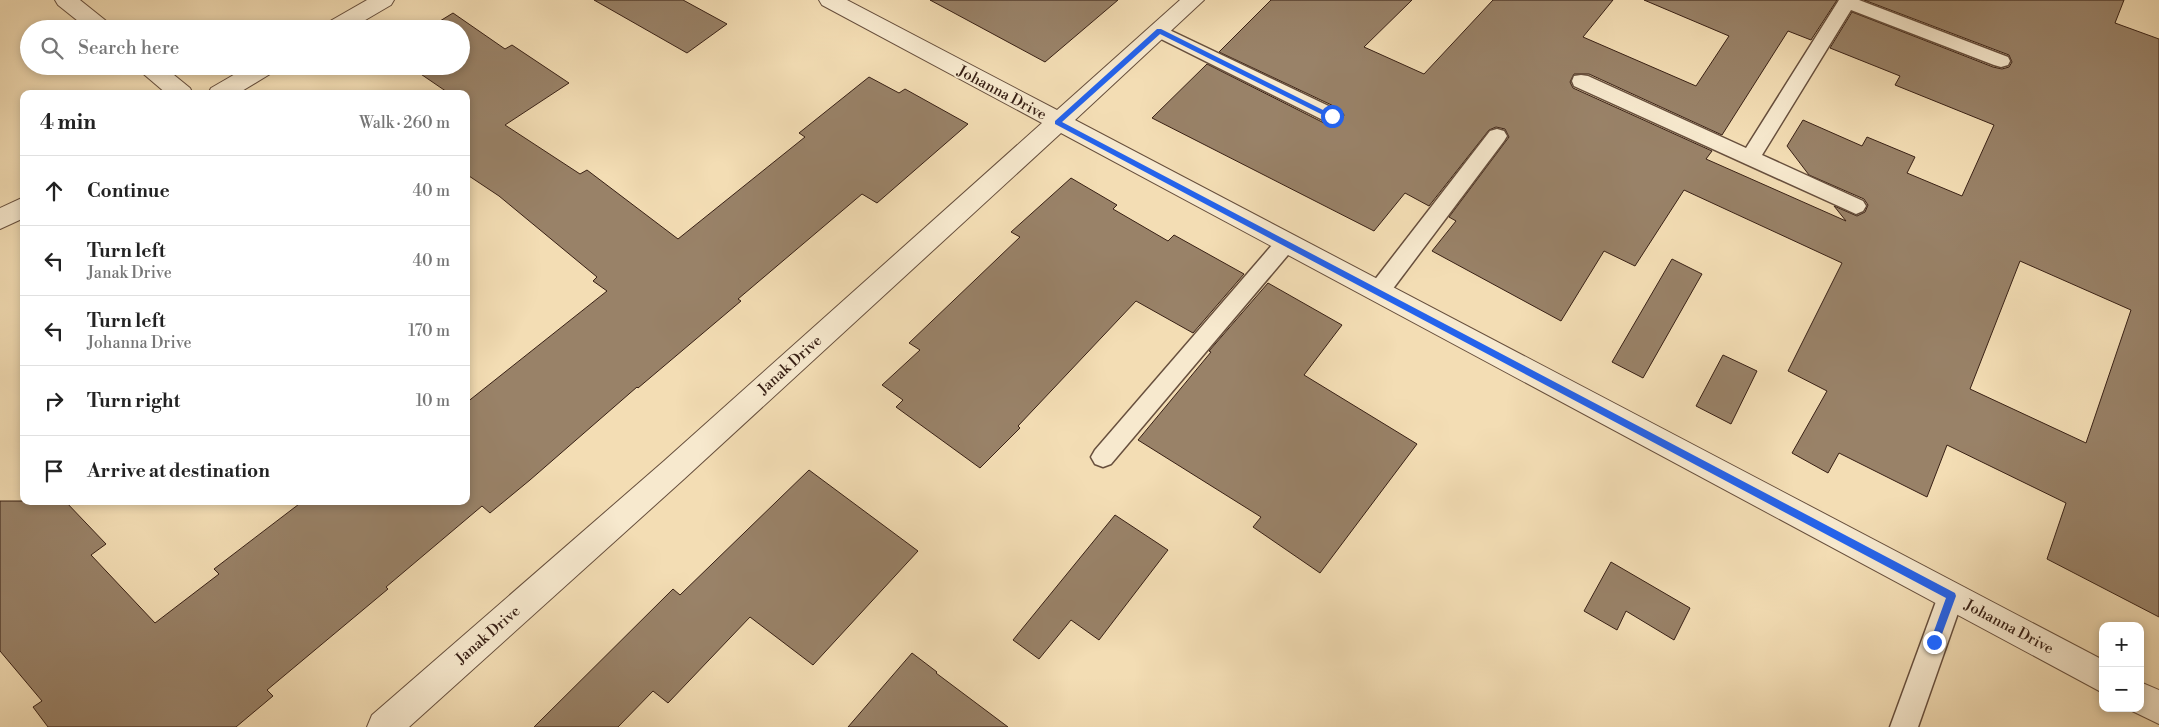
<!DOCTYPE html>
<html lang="en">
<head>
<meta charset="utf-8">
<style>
	body { margin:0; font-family:"Libre Bodoni",serif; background:#f2f2f2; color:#222 }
	.controls { position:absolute; right:15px; bottom:15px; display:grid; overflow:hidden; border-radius:10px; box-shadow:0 2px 8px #0003 }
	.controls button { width:45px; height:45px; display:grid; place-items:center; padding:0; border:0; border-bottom:1px solid #e0e0e0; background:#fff; color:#222; font:25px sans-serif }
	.stop { position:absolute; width:15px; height:15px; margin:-11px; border:4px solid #2563eb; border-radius:50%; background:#fff }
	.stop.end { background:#2563eb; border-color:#fff; box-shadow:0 1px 5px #0008 }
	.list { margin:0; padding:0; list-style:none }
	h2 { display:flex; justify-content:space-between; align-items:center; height:65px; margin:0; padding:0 20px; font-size:21px }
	h2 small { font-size:16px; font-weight:400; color:#767676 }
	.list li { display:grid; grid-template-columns:32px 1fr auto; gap:15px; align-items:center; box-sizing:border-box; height:70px; padding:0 20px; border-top:1px solid #e0e0e0 }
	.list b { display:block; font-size:19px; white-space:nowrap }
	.list p { margin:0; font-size:16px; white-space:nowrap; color:#767676 }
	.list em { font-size:16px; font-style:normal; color:#767676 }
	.icon { flex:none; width:28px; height:28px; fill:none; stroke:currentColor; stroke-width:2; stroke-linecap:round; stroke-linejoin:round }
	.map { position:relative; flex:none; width:2159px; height:727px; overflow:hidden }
	.search { position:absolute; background:#fff; box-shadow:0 2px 8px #0003; left:20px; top:20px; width:450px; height:55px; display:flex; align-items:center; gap:12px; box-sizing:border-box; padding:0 18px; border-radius:28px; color:#767676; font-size:19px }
	.panel { position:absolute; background:#fff; box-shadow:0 2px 8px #0003; left:20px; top:90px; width:450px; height:415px; border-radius:10px }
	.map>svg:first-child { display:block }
	.building { fill:#998268; stroke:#382015; fill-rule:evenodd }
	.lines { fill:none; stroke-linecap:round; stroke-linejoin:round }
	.service-casing { stroke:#674f3d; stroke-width:3 }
	.minor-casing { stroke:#674f3d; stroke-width:2 }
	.service { fill:#f7e9ce; fill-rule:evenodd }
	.minor { fill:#f7e9ce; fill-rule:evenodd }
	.route { fill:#2563eb }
	.labels { text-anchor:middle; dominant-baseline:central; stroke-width:4; stroke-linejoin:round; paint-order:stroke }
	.street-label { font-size:15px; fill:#382015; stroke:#f7e9ce }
</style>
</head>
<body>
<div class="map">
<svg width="2159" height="727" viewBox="0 0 2159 727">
	<rect width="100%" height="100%" fill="#f3ddb4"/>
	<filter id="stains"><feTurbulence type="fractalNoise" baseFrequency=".004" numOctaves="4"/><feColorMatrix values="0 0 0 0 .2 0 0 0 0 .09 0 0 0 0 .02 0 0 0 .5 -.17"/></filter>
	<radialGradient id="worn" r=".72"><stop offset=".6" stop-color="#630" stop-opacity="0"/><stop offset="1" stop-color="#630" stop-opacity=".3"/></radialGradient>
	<g class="building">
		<path d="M594,0H683L727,24L687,53Z"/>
		<path d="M930,0H1118L1045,62Z"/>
		<path d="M1271,0H1412L1364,47L1424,74L1493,0H1613L1583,37L1696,86L1729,36L1644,0H1837L1811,40L1788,31L1722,135L1589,74H1574L1570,82L1573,88L1712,151L1706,159L1846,221L1834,206L1857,216L1865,212L1868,205L1864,199L1809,175L1787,146L1803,120L1862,146L1867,137L1915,157L1907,173L1962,196L1994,125L1895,85L1900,76L1830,48L1852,12L1993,67L2002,69L2009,67L2012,62L2009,55L1864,0H2124L2115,23L2159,39V617L2047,559L2066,503L1947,445L1927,497L1839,453L1828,473L1792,453L1827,391L1788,371L1842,263L1684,190L1635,266L1604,251L1561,321L1432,251L1456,221L1449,217L1509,137L1505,129L1496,127L1489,130L1429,206L1405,193L1374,231L1152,118L1207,64L1324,123L1333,125L1341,122L1344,115L1340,109L1219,52ZM2020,261L2131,310L2086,443L1970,389Z"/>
		<path d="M453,13L505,49L512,45L569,83L505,125L580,174L587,170L678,239L805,137L799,133L869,77L899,93L905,89L968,124L877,203L862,194L738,299L741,301L638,388L637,387L530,480L490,513L482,506L386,587L388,589L267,690L273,696L236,727H48L33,707L42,701L0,651V501H65L106,544L91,555L155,623L219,574L214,569L303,501H466V403L607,291L593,281L597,277L499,196L466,174V94H450L409,66H461V29H427Z"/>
		<path d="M1071,178L1117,205L1113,209L1168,241L1174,235L1244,274L1193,333L1136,301L1018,426L1020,428L980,468L896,407L903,400L882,385L920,350L909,343L1020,237L1011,232Z"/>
		<path d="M1672,259L1702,274L1643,378L1612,362Z"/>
		<path d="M1268,283L1342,325L1304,375L1417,444L1320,573L1253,527L1261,517L1138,440L1211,352L1209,351Z"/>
		<path d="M1723,355L1757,371L1731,424L1696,406Z"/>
		<path d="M809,470L918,551L813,665L750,617L668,703L653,691L618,727H534L673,589L680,595Z"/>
		<path d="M1115,515L1168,550L1099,640L1071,620L1039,659L1013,640Z"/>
		<path d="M1611,562L1690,608L1674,640L1626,611L1617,630L1584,611Z"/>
		<path d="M912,653L937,672L936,673L1008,727H848Z"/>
	</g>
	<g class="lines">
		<defs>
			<g id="service">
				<path d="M1839,0H1859L2008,57L2010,61L2008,65L2001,67L1994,65L1851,10L1762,155L1863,201L1866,206L1863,211L1856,214L1574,86L1572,81L1574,76L1581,75L1588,76L1746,148Z"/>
				<path d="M1159,25L1339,111L1342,116L1339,121L1332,123L1325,121L1153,35L1150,31L1153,27Z"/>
				<path d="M1497,129L1504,131L1507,136L1504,141L1386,298L1378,300L1370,298L1367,292L1370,286L1490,131Z"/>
				<path d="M1286,235L1293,237L1296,243L1293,249L1111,464L1103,467L1095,464L1091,457L1095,450L1279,237Z"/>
				<path d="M1951,584L1960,588L1964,596L1918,727H1890L1938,596L1942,588Z"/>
			</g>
			<g id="minor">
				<path d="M55,0H80L110,24L113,29H88L58,5Z"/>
				<path d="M367,0H394L391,5L350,29H322L325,24Z"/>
				<path d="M819,0H847L1057,110L1180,0H1204L1075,120L2103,660V693L1061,133L684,479L409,727H367L372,715L664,461L1042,123L822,5Z"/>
				<path d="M137,66H163L190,88L193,94H167L140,71Z"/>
				<path d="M249,66H278L275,71L237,94H208L211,88Z"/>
				<path d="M24,197V218L0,229V208Z"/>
				<path d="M2140,682L2159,690V724L2128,709L2140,708Z"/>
			</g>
		</defs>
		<use href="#service" class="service-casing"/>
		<use href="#minor" class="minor-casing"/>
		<use href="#service" class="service"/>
		<use href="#minor" class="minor"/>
	</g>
	<path class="route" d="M1157,29H1161L1335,116L1329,118L1160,34L1062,122L1955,593L1956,596L1938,645H1931L1930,642L1946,598L1055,124V121Z"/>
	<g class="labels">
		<g class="street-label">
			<text transform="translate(1002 93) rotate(28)">Johanna Drive</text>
			<text transform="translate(790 365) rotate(-42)">Janak Drive</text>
			<text transform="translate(2009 627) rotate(28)">Johanna Drive</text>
			<text transform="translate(488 635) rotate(-41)">Janak Drive</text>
		</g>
	</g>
	<rect width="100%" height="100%" filter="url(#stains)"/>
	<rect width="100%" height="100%" fill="url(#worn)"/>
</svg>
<div class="controls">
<button>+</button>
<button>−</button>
</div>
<div class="stop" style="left:1332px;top:116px"></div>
<div class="stop end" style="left:1934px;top:642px"></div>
<div class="search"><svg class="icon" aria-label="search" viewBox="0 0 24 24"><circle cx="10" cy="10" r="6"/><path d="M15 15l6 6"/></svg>Search here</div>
<section class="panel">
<h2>4 min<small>Walk · 260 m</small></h2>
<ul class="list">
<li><svg class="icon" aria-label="ahead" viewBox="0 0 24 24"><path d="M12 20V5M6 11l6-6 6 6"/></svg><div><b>Continue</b></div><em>40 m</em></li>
<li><svg class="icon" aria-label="left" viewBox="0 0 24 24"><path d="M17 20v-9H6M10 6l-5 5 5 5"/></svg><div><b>Turn left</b><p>Janak Drive</p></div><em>40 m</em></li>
<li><svg class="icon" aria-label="left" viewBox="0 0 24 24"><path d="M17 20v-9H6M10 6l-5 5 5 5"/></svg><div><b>Turn left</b><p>Johanna Drive</p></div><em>170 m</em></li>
<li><svg class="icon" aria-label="right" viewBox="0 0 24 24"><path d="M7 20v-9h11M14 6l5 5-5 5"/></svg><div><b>Turn right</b></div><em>10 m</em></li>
<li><svg class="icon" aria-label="arrive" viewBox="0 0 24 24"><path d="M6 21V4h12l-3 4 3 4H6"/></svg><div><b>Arrive at destination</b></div></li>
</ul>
</section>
</div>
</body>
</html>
